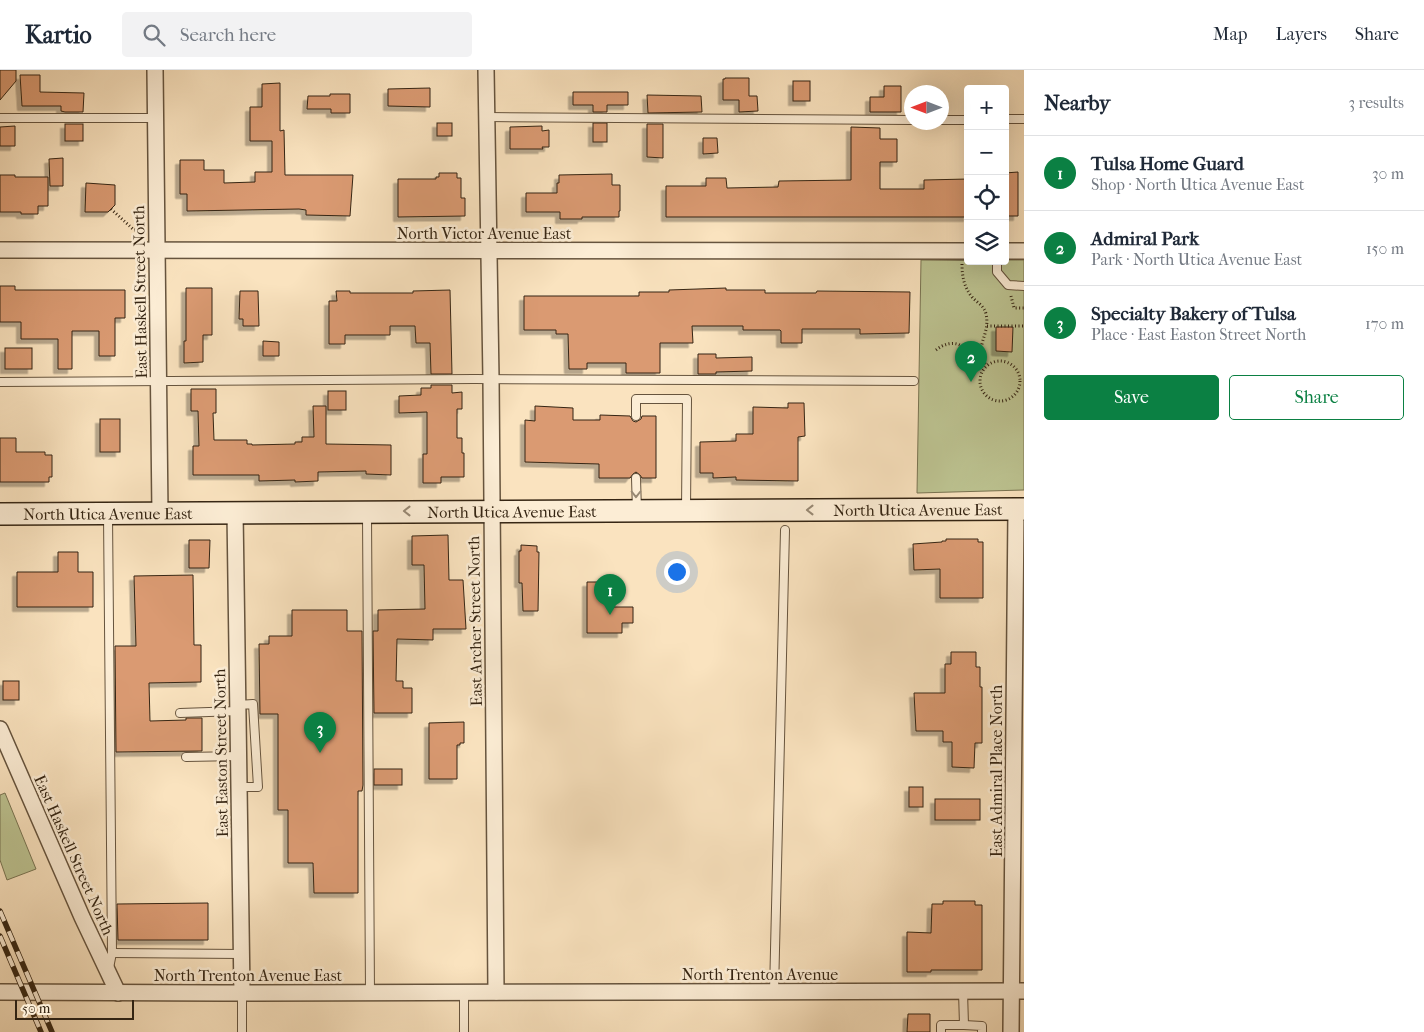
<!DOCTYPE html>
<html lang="en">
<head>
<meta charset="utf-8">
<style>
	body { margin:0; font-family:"IM FELL French Canon",serif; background:#f2f2f3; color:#1f2937 }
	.controls { position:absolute; right:15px; top:15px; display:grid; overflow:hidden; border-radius:5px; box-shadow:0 5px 20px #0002 }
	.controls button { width:45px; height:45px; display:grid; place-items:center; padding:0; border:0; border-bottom:1px solid #e0e1e3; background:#fff; color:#1f2937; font:25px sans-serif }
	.compass { position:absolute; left:904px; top:15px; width:45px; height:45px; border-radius:50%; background:#fff; box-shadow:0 5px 20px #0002; rotate:270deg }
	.scale { position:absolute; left:15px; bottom:12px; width:119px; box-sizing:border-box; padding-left:5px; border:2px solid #352513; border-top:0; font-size:14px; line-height:18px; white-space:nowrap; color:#352513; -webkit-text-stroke:4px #fcedd5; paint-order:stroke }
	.you { position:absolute; left:676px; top:501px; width:18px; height:18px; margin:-12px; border:4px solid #fff; border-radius:50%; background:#1a73e8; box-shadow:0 0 0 8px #1a73e833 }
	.badge { display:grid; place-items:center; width:32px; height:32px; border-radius:50%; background:#0b8043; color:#fff; font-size:16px; font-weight:700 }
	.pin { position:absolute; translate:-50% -41px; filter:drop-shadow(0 1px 2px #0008) }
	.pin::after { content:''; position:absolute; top:26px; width:18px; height:15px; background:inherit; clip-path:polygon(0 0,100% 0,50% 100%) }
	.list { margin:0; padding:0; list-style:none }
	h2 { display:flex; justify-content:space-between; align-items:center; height:65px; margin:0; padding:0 20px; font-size:21px }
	h2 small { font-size:16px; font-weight:400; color:#747a83 }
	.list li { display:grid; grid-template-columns:32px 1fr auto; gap:15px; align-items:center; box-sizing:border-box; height:75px; padding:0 20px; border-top:1px solid #e0e1e3 }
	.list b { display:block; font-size:19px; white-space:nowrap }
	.list p { margin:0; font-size:16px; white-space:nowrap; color:#747a83 }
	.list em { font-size:16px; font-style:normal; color:#747a83 }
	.actions { display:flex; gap:10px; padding:15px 20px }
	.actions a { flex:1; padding:11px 0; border:1px solid #0b8043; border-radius:5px; text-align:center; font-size:18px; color:#0b8043 }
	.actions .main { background:#0b8043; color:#fff }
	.icon { flex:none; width:28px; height:28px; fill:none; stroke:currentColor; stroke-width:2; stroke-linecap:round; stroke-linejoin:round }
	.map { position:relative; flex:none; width:1024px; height:962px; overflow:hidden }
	header { display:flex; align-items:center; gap:30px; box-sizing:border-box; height:70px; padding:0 25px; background:#fff; border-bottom:1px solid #e0e1e3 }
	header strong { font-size:24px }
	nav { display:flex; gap:28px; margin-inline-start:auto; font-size:18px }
	.search { width:350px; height:45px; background:#f2f2f3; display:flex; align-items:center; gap:12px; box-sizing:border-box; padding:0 18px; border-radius:5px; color:#747a83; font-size:19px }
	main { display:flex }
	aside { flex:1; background:#fff }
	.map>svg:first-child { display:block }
	.green { fill:#bdc492; stroke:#797452 }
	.building { fill:#da9a72; stroke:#352513; filter:url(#shadow) }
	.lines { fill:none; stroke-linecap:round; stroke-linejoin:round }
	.lane-casing { stroke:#66543e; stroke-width:10 }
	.street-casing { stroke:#66543e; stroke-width:18 }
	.secondary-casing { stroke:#352513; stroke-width:24 }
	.path { stroke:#352513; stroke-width:3; stroke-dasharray:1 2.5; stroke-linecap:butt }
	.lane { stroke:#fcedd5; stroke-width:8 }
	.street { stroke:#fcedd5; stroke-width:15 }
	.secondary { stroke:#fcedd5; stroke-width:21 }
	.rail-casing { stroke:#352513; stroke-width:5.5 }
	.rail { stroke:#fcedd5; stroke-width:4; stroke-dasharray:11; stroke-linecap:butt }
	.oneway { stroke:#988974 }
	.labels { text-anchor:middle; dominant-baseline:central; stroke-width:5; stroke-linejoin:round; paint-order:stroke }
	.street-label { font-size:16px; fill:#352513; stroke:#fcedd5 }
</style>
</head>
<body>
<header>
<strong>Kartio</strong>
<div class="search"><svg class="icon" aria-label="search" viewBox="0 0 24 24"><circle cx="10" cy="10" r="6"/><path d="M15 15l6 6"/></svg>Search here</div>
<nav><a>Map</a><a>Layers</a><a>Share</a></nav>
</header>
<main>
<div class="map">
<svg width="1024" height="962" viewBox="0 0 1024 962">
	<defs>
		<filter id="shadow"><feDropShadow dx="-4.5" dy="4.5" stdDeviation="0" flood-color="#0004"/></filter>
	</defs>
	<rect width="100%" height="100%" fill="#fae3bf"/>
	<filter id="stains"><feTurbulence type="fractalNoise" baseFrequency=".004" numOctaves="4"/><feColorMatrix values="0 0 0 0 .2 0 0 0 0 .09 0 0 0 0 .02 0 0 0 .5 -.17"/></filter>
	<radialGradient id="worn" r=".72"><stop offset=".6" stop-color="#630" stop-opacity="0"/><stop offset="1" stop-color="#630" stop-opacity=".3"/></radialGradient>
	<g class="green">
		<path d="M921,190L1005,191V190H1024V420L917,423Z"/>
		<path d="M5,723L36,799L7,810L0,790V725Z"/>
	</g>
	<g class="building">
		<path d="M0,0H16V11L0,30Z"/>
		<path d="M20,5H40V22L84,23L83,42H65L61,41V36H22Z"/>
		<path d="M725,8H749V26H757L758,41L739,42V30H723V9H725Z"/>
		<rect x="793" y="11" width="17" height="20"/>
		<path d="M280,13V61L284,60L285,105H353L350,146L306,145V140L299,139L187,141V124H180V90H204V100H224V113L255,112V102H272V71H250V37H262V14Z"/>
		<path d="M884,16H901V42H870V27H884Z"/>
		<path d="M430,18V37L388,36V19Z"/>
		<path d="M573,22H628V35H607V42H593V35H573Z"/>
		<path d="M330,24H350V43H331V39H307L308,26H330Z"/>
		<path d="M647,25L701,26L702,42L648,43Z"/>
		<rect x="437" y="53" width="15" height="13"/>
		<rect x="593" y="53" width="14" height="19"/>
		<rect x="65" y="54" width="18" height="17"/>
		<path d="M647,54H663V88L647,87Z"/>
		<path d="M15,56V76H0V57Z"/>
		<path d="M542,56V61L549,60V77H542L543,79H510V57Z"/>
		<path d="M851,57L880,58V69H897V92H880V119H924V110L968,109V147H666V116H706V108H726L727,118L778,117L779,111L851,110Z"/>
		<path d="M703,68H717L718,83L703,84Z"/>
		<path d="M63,88V116H50L49,89Z"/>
		<path d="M1018,102V146H1005V103Z"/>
		<path d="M439,103H457V108H461V128H465V146L398,147V109H436V107H439Z"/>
		<path d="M612,104V115H620V141H619V147H582V149H560V142H526V123H557V113H559V105Z"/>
		<path d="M0,105H15V107H48V136H38V144H21V142H0Z"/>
		<path d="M86,113L115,115V135L108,142H85Z"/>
		<path d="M0,216H15V220H125V248H115V286H99V261H72V299H58V269H21V252H0Z"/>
		<path d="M186,218H212V265H203V292L184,293V271H186Z"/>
		<path d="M726,218V220H765V223H816L817,221L910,222L909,263L860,264V259H802V273H781V261L780,260H743V256H692L693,273H660V303H626V293H587V299H569L568,264H556V260H524V226H639V222H669V220Z"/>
		<path d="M450,220L452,304H431L430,273H416L415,256H390V265H345V274H329V231H337L336,221H350V223H413V221Z"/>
		<path d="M240,221H258L259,256H243V249H239Z"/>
		<path d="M996,257H1013L1012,282L996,281Z"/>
		<path d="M263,271L279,272V286H263Z"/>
		<rect x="5" y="278" width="27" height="21"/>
		<path d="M698,284H716V288L752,287V301L716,302V304H698Z"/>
		<path d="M431,315H452V323L462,322V339H457V368H462V383H464V407H441V413H423V384H427V342L399,343V326L421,325V318H431Z"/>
		<path d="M191,319H216V343H213L214,370H247V374H252V375L295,374V372H302V367H314L313,336H326V374L391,375V405L366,404V401L318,402V411L295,412V410L259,411V405H193V376H199L198,341H191Z"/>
		<rect x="328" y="321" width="18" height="19"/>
		<path d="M788,333H804L805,366L798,367V411L736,410V407L713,408V403H700V372L736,371V364H753V337L788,338Z"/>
		<path d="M535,336L573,338V350H600V345L630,346L633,351L636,352L641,349L642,346H656V408H642L640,405L636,402L633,404L630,408H599V394L525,392V350L535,351Z"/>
		<rect x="100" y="349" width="20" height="33"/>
		<path d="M0,368H16V382H45V385H52V407H49V412H0Z"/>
		<path d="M448,465L449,510H463L466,559H433V570L397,569L396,611H403V618H412V643H374L373,561H378V540L425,539L424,495H412V466Z"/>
		<path d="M946,469H978V472H983V528H940V499L914,500L913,474L942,472V471H946Z"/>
		<path d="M189,470H210L209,498H189Z"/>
		<path d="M521,475L537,476V482H539L538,541H523L522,513H519V481H521Z"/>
		<path d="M58,482H78V502H93V537H17V502H58Z"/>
		<path d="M193,505L194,575H201V612L149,613L150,651L186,650V648H202V681L116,682L115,576H136L134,506Z"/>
		<path d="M587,512H611L612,537H633V553H622V563H587Z"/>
		<path d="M292,540H347V561H362L363,715L362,721H358V823H314L313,793H288V740H278V644H260L259,574H269V566H292Z"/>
		<path d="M951,582H976V597H980V617H982V673H975L974,698L952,697V672H943V661H916L914,623H945V594H951Z"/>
		<rect x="3" y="611" width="16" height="19"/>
		<path d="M464,652V673H460V675H457V709H429V653Z"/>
		<rect x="374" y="699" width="28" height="16"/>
		<rect x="909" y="717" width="14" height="20"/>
		<rect x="935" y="729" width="45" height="21"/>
		<path d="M943,831H975V835H982V900H931V902H907V862L931,863L932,834H943Z"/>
		<path d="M208,833V870H118L117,834Z"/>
		<path d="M908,944H930V962H907Z"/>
	</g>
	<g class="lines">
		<defs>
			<g id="lane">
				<path d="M487,47L912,50"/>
				<path d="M0,48H155"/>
				<path d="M1005,49H1024"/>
				<path d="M942,50H968"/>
				<path d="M997,191V202L1008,215L1024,216"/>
				<path d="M0,312L474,309L914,311"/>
				<path d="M636,346V329H687L686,439"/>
				<path d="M636,408L637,441"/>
				<path d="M108,445L112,883L109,898"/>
				<path d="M367,445L370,923"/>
				<path d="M238,635L253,634L258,717H239"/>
				<path d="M180,643L238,641"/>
				<path d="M186,687L239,686"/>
				<path d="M112,883L242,884"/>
				<path d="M464,922V962"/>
				<path d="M774,922L785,460"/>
				<path d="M964,955L982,956V962"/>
				<path d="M242,962V923"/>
				<path d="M941,962V955H964L963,921"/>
			</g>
			<g id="street">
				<path d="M155,0L160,444"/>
				<path d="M486,0L491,309L496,922"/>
				<path d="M0,180L968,181"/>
				<path d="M1005,181H1024"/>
				<path d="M235,442L242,923"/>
				<path d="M0,659L82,847L118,923"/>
				<path d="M0,922L222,923L1024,921"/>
				<path d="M1011,962L1016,440"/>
			</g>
			<g id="secondary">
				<path id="s1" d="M0,444L1024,439"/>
			</g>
		</defs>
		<use href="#lane" class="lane-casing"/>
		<use href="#street" class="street-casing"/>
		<use href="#secondary" class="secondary-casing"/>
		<g class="path">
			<path d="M111,139L134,160H138"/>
			<path d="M962,194C962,206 964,217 972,227C977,233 984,235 986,244C991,266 972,277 987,296"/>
			<path d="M1011,226L1014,238H1024"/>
			<path d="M987,256H1024"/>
			<path d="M936,280C951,268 967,273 972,291H983"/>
			<circle cx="1000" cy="311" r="20"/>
		</g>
		<use href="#lane" class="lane"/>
		<use href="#street" class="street"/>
		<use href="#secondary" class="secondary"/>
		<defs>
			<g id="rail">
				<path d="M0,841L52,962"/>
				<path d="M0,866L41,962"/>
			</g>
		</defs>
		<use href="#rail" class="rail-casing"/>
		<use href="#rail" class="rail"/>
	</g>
	<defs><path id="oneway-chevron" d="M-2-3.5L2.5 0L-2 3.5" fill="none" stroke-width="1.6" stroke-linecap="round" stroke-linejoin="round" transform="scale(1.25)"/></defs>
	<g class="oneway">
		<use href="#oneway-chevron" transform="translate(636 424) rotate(90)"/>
		<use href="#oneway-chevron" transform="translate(810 440) rotate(180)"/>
		<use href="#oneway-chevron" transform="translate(407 441) rotate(180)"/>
	</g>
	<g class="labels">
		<g class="street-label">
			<text x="484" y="163">North Victor Avenue East</text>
			<text transform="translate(140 222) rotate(-91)">East Haskell Street North</text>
			<text stroke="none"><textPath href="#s1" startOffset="918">North Utica Avenue East</textPath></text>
			<text stroke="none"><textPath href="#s1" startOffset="512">North Utica Avenue East</textPath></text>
			<text stroke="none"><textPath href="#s1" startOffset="108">North Utica Avenue East</textPath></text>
			<text transform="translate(475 551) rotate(-91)">East Archer Street North</text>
			<text transform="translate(221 683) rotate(-91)">East Easton Street North</text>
			<text transform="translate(996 701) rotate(-90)">East Admiral Place North</text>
			<text transform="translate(74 785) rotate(66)">East Haskell Street North</text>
			<text x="760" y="904">North Trenton Avenue</text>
			<text x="248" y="905">North Trenton Avenue East</text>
		</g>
	</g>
	<rect width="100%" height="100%" filter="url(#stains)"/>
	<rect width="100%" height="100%" fill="url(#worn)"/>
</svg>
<div class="controls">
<button>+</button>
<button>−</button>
<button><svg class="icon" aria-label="locate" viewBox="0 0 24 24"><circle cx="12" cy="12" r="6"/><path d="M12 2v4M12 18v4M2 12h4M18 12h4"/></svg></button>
<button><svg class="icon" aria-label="layers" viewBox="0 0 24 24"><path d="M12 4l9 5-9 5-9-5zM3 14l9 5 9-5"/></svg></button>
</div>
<svg class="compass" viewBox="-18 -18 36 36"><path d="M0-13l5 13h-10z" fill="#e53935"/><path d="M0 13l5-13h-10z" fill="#747a83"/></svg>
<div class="scale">50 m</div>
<div class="you"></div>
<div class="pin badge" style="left:610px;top:545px">1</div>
<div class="pin badge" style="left:971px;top:312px">2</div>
<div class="pin badge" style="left:320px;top:683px">3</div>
</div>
<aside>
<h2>Nearby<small>3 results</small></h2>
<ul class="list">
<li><span class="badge">1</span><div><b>Tulsa Home Guard</b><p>Shop · North Utica Avenue East</p></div><em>30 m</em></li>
<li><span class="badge">2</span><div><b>Admiral Park</b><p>Park · North Utica Avenue East</p></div><em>150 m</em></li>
<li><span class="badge">3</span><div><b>Specialty Bakery of Tulsa</b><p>Place · East Easton Street North</p></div><em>170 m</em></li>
</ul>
<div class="actions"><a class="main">Save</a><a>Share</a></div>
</aside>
</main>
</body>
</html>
